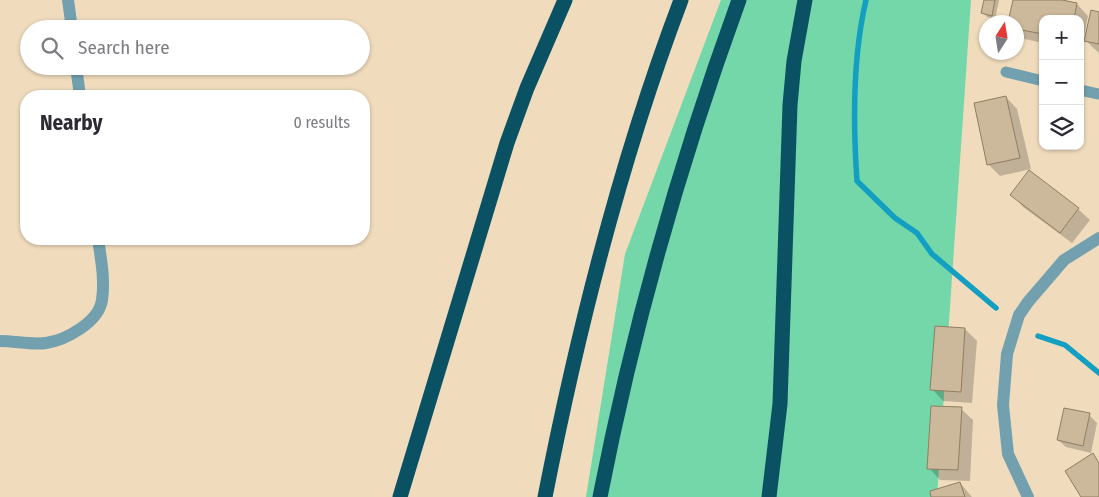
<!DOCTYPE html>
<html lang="en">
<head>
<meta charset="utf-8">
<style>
	body { margin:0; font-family:"Fira Sans Condensed",sans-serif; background:#f2f2f3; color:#2b2b33 }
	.controls { position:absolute; right:15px; top:15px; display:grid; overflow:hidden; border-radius:10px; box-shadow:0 1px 4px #0004 }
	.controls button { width:45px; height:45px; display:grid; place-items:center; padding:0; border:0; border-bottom:1px solid #e1e1e2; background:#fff; color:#2b2b33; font:25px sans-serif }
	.compass { position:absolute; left:979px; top:15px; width:45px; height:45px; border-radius:50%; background:#fff; box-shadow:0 1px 4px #0004; rotate:12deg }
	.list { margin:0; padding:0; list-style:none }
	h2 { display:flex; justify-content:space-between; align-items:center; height:65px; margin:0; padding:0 20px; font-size:21px }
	h2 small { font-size:16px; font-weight:400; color:#7c7c81 }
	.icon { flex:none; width:28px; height:28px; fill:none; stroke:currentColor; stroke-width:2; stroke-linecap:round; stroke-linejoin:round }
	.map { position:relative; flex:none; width:1099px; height:497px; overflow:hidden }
	.search { position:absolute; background:#fff; box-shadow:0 1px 4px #0004; left:20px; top:20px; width:350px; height:55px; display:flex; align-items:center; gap:12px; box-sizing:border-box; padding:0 18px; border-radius:28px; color:#7c7c81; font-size:19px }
	.panel { position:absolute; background:#fff; box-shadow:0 1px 4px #0004; left:20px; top:90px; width:350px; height:155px; border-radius:20px }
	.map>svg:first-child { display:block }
	.green { fill:#73d7a9 }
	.shadow { fill:#0003 }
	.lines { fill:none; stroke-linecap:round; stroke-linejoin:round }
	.stream { stroke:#129fc2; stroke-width:5.5 }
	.building { fill:#ccb89a; stroke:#907e61 }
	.lane { stroke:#73a0ae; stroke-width:11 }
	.street { stroke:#73a0ae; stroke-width:12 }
	.highway { stroke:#095163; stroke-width:15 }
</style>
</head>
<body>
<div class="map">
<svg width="1099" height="497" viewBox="0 0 1099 497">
	<rect width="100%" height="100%" fill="#f0dcbd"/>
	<path class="green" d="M721,0H971L937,497H586L625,254Z"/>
	<g class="shadow">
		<path d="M986,0H999L995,19L987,17L983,13Z"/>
		<path d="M1014,0H1056L1077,4L1088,16L1081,51L1080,19H1043V43L1020,38L1016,34V22H1010Z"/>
		<path d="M1099,13V53L1086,41Z"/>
		<path d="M1006,97L1017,109L1031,169L1000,176L988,164Z"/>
		<path d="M1012,195L1078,209L1090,220L1072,243L1023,207Z"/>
		<path d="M965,329L977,341L972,403L943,401L932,389Z"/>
		<path d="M961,409L973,420L970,481L940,480L929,468Z"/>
		<path d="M1089,415L1097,423L1091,453L1066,447L1058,440Z"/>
		<path d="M960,483L972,497H933Z"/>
	</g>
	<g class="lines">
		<g class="stream">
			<path d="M866,0C853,55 853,124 857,181L895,218L917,233L932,254L996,308"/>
			<path d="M1038,336L1065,345L1099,373"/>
		</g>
	</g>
	<g class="building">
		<path d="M984,0H995L992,16L981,13Z"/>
		<path d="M1013,0H1062L1077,3L1074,19H1043V34L1016,29V22H1008Z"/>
		<path d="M1091,10L1099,12V44L1084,41Z"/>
		<path d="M1006,96L1020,158L987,165L974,103Z"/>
		<path d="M1029,170L1079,208L1060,233L1010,195Z"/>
		<path d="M935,326L965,328L961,392L930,390Z"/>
		<path d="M931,406L962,407L958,470L927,469Z"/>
		<path d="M1064,408L1090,413L1083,446L1057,440Z"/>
		<path d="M1093,453L1099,463V497H1081L1065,471Z"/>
		<path d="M960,482L965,497H931L930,491Z"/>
	</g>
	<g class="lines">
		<g class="lane">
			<path d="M1006,72L1043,81"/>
			<path d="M1080,90L1099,94"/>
		</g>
		<g class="street">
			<path d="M68,0L72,29"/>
			<path d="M76,66L80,96"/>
			<path d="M0,341C15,341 32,345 46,343C66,340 99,322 102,300C105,280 101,259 98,239"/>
			<path d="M1028,497L1008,454L1003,405L1007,354L1019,315L1028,302L1064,260L1099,238"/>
		</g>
		<g class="highway">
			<path d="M400,497L507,143L527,88L565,0"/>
			<path d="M545,497C578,329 620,161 681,0"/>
			<path d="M600,497C633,328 680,162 739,0"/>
			<path d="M769,497L780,404L790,105L794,61L805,0"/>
		</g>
	</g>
</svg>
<div class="controls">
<button>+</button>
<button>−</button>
<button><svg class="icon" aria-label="layers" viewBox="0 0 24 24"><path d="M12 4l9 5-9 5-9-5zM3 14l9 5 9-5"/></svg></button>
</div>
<svg class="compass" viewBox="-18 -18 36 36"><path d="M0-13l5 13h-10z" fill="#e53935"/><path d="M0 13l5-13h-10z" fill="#7c7c81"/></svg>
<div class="search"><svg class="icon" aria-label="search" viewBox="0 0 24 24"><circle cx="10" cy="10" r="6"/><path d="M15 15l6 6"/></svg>Search here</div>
<section class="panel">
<h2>Nearby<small>0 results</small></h2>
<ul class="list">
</ul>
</section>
</div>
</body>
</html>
